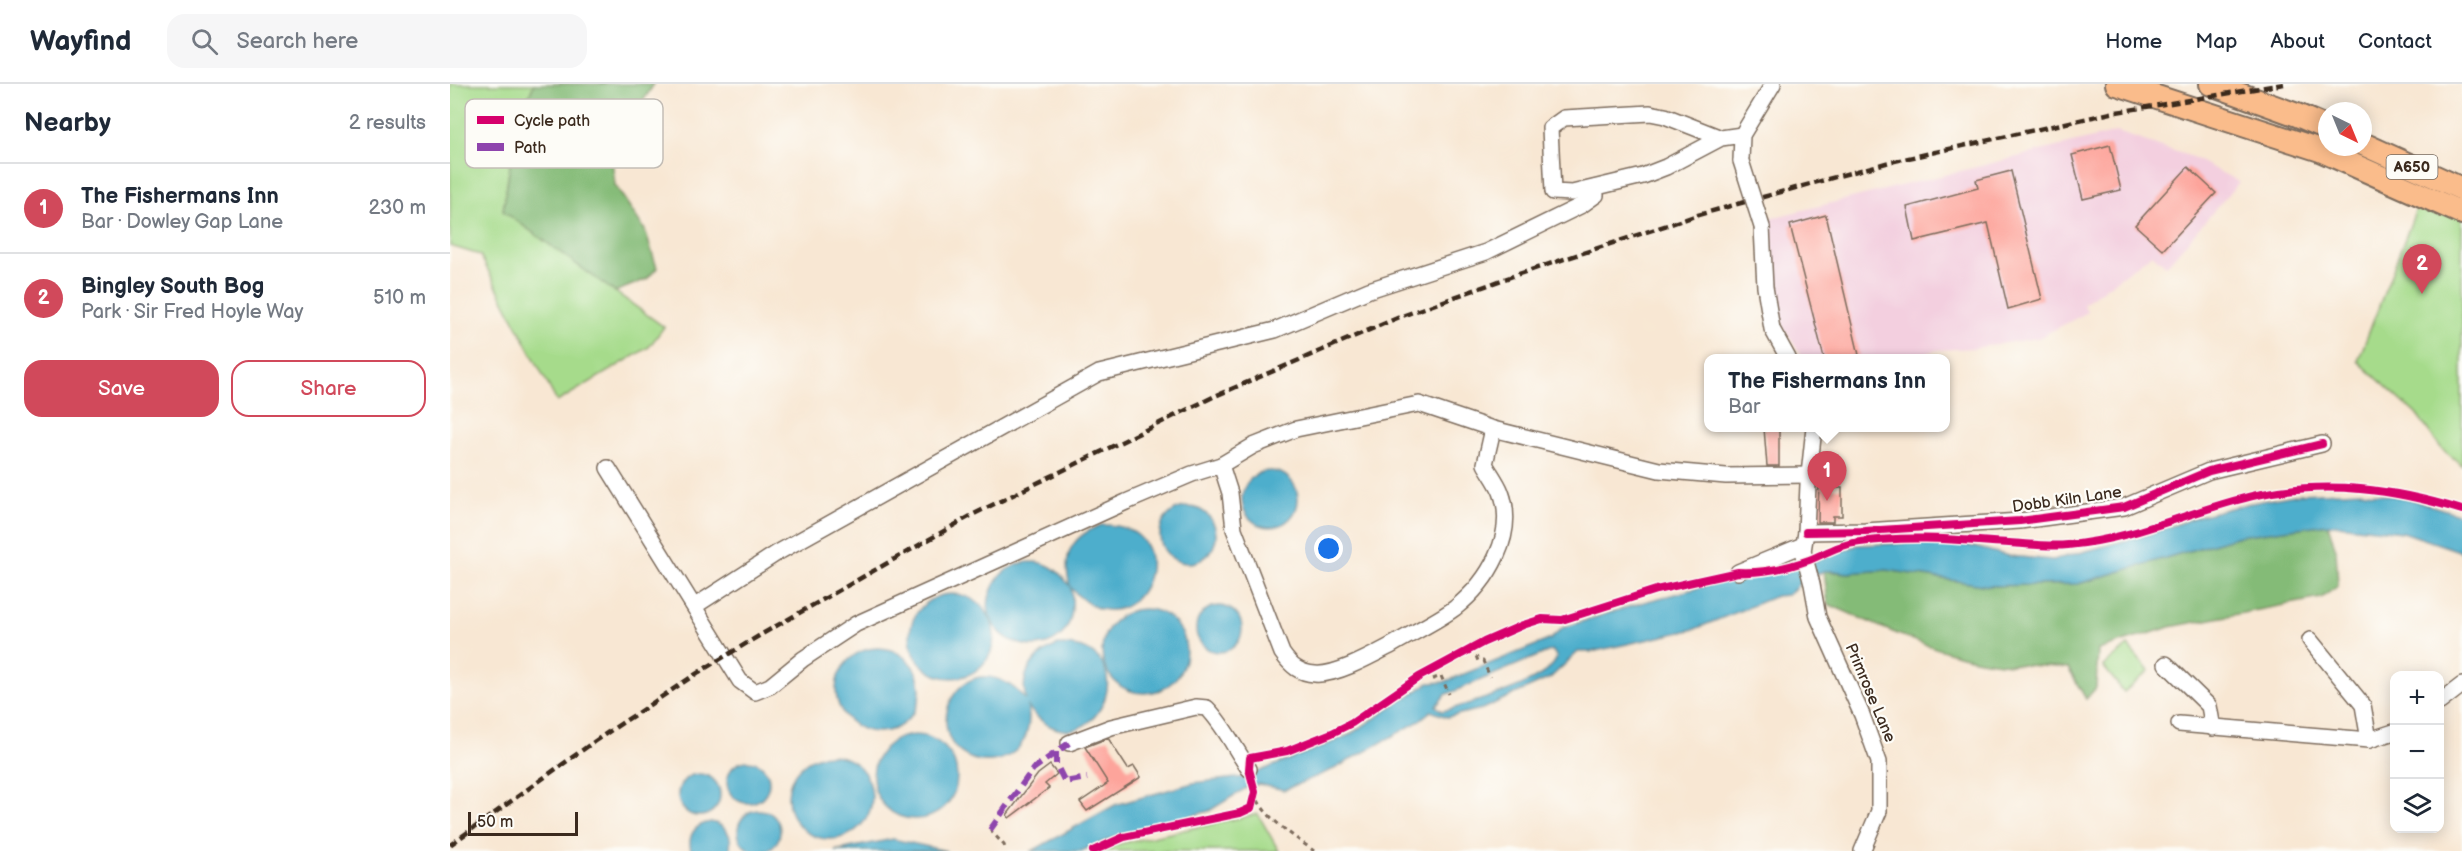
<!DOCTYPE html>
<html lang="en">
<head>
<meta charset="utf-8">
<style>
	body { margin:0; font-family:"Balsamiq Sans",sans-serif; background:#f6f6f7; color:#1f2937 }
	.controls { position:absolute; right:18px; bottom:18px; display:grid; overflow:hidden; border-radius:12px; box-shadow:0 3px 15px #0003 }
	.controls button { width:54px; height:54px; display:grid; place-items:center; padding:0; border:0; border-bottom:2px solid #e0e1e3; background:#fff; color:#1f2937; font:30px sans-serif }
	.compass { position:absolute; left:1868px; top:18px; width:54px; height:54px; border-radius:50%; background:#fff; box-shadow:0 3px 15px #0003; rotate:137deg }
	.scale { position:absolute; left:18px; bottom:15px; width:110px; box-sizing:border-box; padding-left:6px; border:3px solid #3b2a1e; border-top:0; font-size:16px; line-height:21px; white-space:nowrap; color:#3b2a1e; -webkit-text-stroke:4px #fdfcf7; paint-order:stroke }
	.you { position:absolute; left:879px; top:465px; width:21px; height:21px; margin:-15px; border:4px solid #fff; border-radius:50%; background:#1a73e8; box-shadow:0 0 0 9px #1a73e833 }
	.badge { display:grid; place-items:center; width:39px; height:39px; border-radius:50%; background:#d1495b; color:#fff; font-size:20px; font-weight:700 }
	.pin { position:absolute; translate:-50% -50px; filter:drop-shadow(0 2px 3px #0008) }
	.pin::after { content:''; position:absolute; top:32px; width:21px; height:18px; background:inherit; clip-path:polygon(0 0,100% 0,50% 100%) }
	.popup { position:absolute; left:1254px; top:270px; width:246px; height:78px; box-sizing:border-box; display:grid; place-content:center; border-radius:12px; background:#fff; filter:drop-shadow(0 2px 4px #0005); font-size:20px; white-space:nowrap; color:#747a83 }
	.popup b { font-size:22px; color:#1f2937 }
	.popup::after { content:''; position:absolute; left:50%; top:100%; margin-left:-12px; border:12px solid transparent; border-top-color:#fff }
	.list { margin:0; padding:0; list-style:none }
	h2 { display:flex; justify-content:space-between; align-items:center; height:78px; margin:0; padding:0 24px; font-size:26px }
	h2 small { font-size:20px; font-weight:400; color:#747a83 }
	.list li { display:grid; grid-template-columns:39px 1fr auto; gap:18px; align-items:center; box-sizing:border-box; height:90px; padding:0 24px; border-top:2px solid #e0e1e3 }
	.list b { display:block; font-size:22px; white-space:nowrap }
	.list p { margin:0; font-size:20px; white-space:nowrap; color:#747a83 }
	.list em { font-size:20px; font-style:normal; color:#747a83 }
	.actions { display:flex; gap:12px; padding:18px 24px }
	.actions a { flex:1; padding:14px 0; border:2px solid #d1495b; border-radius:18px; text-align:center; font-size:21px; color:#d1495b }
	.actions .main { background:#d1495b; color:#fff }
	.icon { flex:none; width:33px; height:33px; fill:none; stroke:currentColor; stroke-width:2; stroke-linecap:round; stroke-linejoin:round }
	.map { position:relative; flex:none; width:2012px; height:767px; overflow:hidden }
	header { display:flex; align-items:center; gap:36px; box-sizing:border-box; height:84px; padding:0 30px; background:#fff; border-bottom:2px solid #e0e1e3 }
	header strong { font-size:28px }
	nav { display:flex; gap:33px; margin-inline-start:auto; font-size:21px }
	.search { width:420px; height:54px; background:#f6f6f7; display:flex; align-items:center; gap:15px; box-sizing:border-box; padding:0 21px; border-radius:18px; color:#747a83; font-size:22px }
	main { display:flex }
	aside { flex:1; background:#fff }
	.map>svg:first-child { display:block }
	.built { fill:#f3cfdf }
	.green { fill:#a6db8b; stroke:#708254; stroke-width:1.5 }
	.forest { fill:#84bb77; stroke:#60724a; stroke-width:1.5 }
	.water { fill:#4daecc; stroke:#446c75; stroke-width:1.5; fill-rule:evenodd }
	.building { fill:#fda49b }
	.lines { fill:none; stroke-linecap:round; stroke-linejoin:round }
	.minor-casing { stroke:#7d6c5d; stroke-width:18 }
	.highway-casing { stroke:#7d6c5d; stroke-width:26 }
	.path { stroke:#7d6c5d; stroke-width:3; stroke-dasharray:4.5 4.5; stroke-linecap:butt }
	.minor { stroke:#fff; stroke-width:15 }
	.highway { stroke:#fabc8b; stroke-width:22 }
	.rail { stroke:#3b2a1e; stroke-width:4.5; stroke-dasharray:9 4.5; stroke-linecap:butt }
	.minor-bridge-casing { stroke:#7d6c5d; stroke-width:18; stroke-linecap:butt }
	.minor-bridge { stroke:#fff; stroke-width:15 }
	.quiet { stroke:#8e44ad; stroke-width:6; stroke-dasharray:12 6; stroke-linecap:butt }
	.cycleway-casing { stroke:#fdfcf7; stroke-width:11 }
	.cycleway { stroke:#d6006c; stroke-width:8 }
	.labels { text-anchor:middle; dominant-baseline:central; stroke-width:4.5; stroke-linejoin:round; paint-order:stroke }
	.shield { fill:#fdfcf7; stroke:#75695f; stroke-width:1.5 }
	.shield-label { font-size:15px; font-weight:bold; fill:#3b2a1e }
	.street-label { font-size:16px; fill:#3b2a1e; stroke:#fdfcf7 }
	.key { fill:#fdfcf7; stroke:#c3bdb6; stroke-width:1.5 }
	.key-label { font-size:16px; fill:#3b2a1e }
</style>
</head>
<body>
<header>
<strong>Wayfind</strong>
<div class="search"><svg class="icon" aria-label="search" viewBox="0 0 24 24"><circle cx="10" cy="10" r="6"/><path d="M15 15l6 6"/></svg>Search here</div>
<nav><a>Home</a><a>Map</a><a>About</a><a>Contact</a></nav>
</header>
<main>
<aside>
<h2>Nearby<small>2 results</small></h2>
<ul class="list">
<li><span class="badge">1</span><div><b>The Fishermans Inn</b><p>Bar · Dowley Gap Lane</p></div><em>230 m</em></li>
<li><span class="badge">2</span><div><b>Bingley South Bog</b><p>Park · Sir Fred Hoyle Way</p></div><em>510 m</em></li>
</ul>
<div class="actions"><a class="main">Save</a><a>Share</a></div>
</aside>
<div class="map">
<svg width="2012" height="767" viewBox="0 0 2012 767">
	<rect width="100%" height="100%" fill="#fdfcf7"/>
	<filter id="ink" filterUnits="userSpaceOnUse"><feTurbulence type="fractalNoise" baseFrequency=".0167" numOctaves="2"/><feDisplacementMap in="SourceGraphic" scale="12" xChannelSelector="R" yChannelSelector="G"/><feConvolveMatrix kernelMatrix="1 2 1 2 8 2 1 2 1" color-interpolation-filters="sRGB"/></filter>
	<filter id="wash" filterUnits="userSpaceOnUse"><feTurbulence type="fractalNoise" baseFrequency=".008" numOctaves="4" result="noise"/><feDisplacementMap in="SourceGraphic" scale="24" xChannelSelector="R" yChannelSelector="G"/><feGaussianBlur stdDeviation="1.35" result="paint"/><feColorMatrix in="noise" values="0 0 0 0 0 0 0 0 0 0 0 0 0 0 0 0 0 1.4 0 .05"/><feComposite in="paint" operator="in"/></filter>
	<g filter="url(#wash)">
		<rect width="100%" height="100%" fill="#f8e7d3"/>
		<path class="built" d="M1667,48L1742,73L1789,98L1716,182L1702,170L1633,220L1638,228L1588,254L1524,264L1488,266L1456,274H1353L1333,243L1317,135Z"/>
		<g class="green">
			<path d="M0,0H84L65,47L53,127L214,243L199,263L107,318L30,171L0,162Z"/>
			<path d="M2012,106V381L1992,365L1966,330L1908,277L1965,128L1972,123Z"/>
			<path d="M1678,562L1699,587L1674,608L1653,582Z"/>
			<path d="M808,730L829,767H653L660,762Z"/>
		</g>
		<g class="forest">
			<path d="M84,0H204L186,28L162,74L165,101L195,146L207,184L197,195L165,208L53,127L65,47Z"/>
			<path d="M1878,440L1886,466L1888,502L1871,514L1720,543L1648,566L1646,604L1636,615L1618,584C1583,581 1545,581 1512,572C1466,560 1422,539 1378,520L1374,487L1397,489L1437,486L1539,502L1628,500L1789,452Z"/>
		</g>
		<g class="water">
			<circle cx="820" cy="415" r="28"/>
			<path d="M1911,407L1956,414L2012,431V468L1953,448L1878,440L1789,452L1628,500L1539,502L1437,486L1397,489L1384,487H1374L1352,497L1338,511L1326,512L1245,545L1141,568H1128L1100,594L1032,625L997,633L981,627L966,639L884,685L834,706L809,700L796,704L759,727L670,751L631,767H582L665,721L743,699L795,693L876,661L899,651L979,599L994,598L1101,555L1112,544L1194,518L1283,495L1342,485L1408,461L1494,458L1517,461L1559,472L1603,476L1700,450L1749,432L1796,420L1850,410ZM1102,566L1107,573C1100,598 1026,617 1001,625L992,627L986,622L995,611Z"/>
			<circle cx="738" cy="451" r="28"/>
			<path d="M651,441C746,439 686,579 621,504C636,600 504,562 547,496C558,479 583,473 601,483C610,488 614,495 620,502C612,472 620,453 651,441Z"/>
			<circle cx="502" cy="552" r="42"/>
			<circle cx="769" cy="545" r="23"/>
			<circle cx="694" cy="567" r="42"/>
			<path d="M608,561C705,559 640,700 578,623C589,691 498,694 496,638C496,627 499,617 506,608C528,581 558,594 576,616C569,589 584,570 608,561Z"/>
			<circle cx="428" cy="606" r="42"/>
			<circle cx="465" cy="693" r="42"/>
			<circle cx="380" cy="713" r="42"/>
			<circle cx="298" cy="698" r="21"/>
			<circle cx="249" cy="711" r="21"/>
			<circle cx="309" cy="747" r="21"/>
			<path d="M261,738C276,741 284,752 279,767H241C237,751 245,740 261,738Z"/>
			<path d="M443,755L497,767H384Z"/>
		</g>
		<g id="blocks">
			<g class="building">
				<path d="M1660,61L1671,106L1633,115L1622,71Z"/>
				<path d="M1738,83L1766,109L1713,166L1685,141Z"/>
				<path d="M1561,87L1592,215L1558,225L1538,139L1464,157L1457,123L1528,104L1526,96Z"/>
				<path d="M1376,131L1409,271L1395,274H1374L1340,141Z"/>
				<path d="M1314,344H1329V382H1317Z"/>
				<path d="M1369,392H1382V404H1392V432H1383V438H1368Z"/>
				<path d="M658,654L678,685L684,682L691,693L637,727L630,718L658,699L635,663Z"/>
				<path d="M600,681L607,690L595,700L599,704L559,734L557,731L588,690Z"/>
			</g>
		</g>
	</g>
	<g filter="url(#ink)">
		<use href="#blocks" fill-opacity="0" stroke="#7d6c5d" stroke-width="1.5"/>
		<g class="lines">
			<defs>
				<g id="minor">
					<path d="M1271,54L1215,32L1200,29L1114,34L1100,44L1103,108L1122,109L1193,92L1216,83L1271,54L1292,51"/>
					<path d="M1291,77L1292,51L1323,0"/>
					<path d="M1312,143L1315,203L1322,245L1338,274"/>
					<path d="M1364,344L1358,400L1356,448L1353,467L1362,500L1368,533L1412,631L1429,678V727L1412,767"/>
					<path d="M771,381L780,409L784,445L832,569C841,582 849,589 865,590C886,592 923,571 942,561C962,549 986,538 1005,524C1038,498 1067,451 1051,408C1047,398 1040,389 1035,380L1043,345"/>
					<path d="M158,384L290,597L305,608L320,602L353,575L406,540L676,418L742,390L771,381L803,362L846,345L969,320L1043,345L1209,386L1276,392L1359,391"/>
					<path d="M1356,448L1415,447L1570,437L1674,423L1759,387L1872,360"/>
					<path d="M1288,488L1353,461"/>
					<path d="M245,522L327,469L649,289L825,246L919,206L1036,168L1132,121L1146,111L1145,104"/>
					<path d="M1860,556L1913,621L1919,656"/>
					<path d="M1716,580L1759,622L1763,644"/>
					<path d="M1990,618L2012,601"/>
					<path d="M1729,640L1919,656L1944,648"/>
					<path d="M619,659L661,643L746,623L757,624C774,641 785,665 799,685"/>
				</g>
				<g id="highway">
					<path d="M1667,0L1870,66L2012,129"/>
					<path d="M1761,0L1847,31L1877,44"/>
					<path d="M1913,60L2012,105"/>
				</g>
			</defs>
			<use href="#minor" class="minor-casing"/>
			<use href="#highway" class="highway-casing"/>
			<g class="path">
				<path d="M1023,564L1028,577H1033L1040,593"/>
				<path d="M976,589L983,595L991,592L999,610"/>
				<path d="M805,708C809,730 845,753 864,767"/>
				<path d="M540,746L554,761L556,767"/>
			</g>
			<use href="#minor" class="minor"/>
			<use href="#highway" class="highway"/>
			<path class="rail" d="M0,761L145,657L249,588L312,550L524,430L765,312L952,232L1063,192L1248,131L1436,79L1661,29L1834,0"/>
			<defs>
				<path id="minor-bridge" d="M1291,77L1312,143"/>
			</defs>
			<use href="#minor-bridge" class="minor-bridge-casing"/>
			<use href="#minor-bridge" class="minor-bridge"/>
			<g class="quiet">
				<path d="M606,668V680L615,698L637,694"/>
				<path d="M540,746L583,685L619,659"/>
			</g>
			<defs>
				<g id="cycleway">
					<path d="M1356,448L1415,447L1570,437L1674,423L1759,387L1872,360"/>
					<path d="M643,767L674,753L790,729L801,724L805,708L799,685L800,674L837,667L882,649L902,639L969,593L1034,558L1073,541L1092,535L1112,536L1206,506L1288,488C1311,489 1337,484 1359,476C1376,469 1391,460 1410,458C1459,451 1510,456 1559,459C1579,460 1598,463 1618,461C1683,456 1744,425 1807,411C1877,396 1944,405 2012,426"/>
				</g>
			</defs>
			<use href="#cycleway" class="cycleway-casing"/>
			<use href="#cycleway" class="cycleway"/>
		</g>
	</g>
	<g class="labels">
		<rect class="shield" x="1936.5" y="71" width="51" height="24" rx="4.5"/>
		<g class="shield-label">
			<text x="1962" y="83">A650</text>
		</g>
		<g class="street-label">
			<text transform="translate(1617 416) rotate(-8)">Dobb Kiln Lane</text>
			<text transform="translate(1420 609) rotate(67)">Primrose Lane</text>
		</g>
	</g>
	<rect x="15" y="15" width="198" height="69" rx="9" class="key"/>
	<rect x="27" y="32" width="27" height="8" fill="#d6006c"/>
	<rect x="27" y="59" width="27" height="8" fill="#8e44ad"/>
	<g class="key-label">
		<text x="64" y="42">Cycle path</text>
		<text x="64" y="69">Path</text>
	</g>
</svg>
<div class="controls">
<button>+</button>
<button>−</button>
<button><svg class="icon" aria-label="layers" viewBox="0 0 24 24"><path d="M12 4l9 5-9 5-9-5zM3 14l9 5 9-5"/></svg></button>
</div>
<svg class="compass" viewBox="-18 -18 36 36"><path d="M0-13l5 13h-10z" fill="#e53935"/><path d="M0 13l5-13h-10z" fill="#747a83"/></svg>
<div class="scale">50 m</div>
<div class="you"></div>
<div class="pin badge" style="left:1377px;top:417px">1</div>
<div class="popup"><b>The Fishermans Inn</b>Bar</div>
<div class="pin badge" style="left:1972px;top:210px">2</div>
</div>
</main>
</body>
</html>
